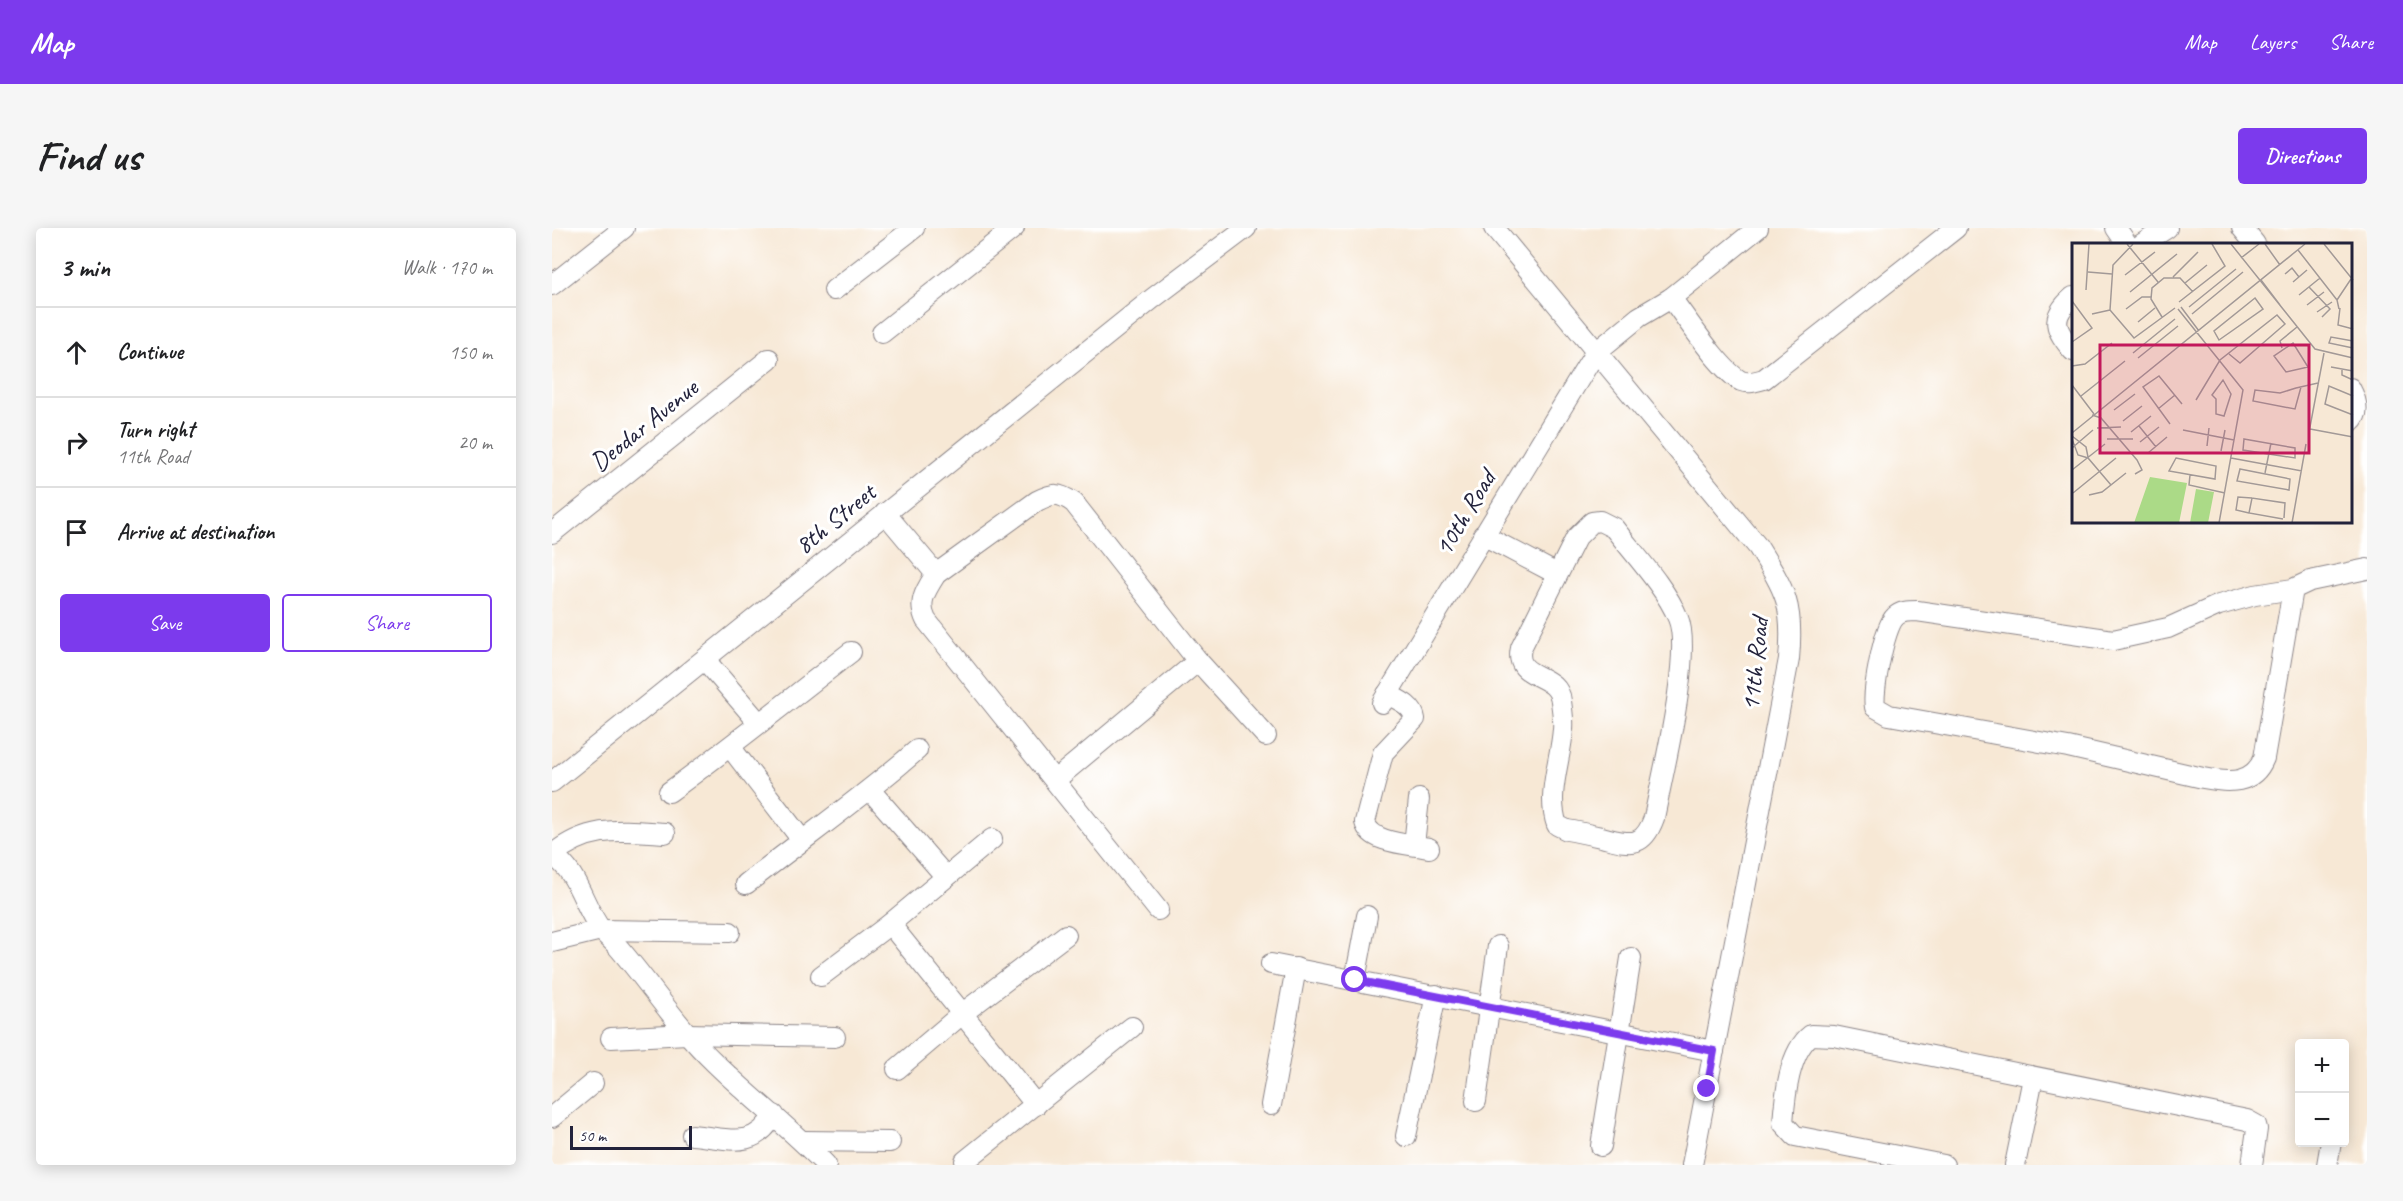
<!DOCTYPE html>
<html lang="en">
<head>
<meta charset="utf-8">
<style>
	body { margin:0; font-family:Caveat,sans-serif; background:#f6f6f6; color:#202124 }
	.controls { position:absolute; right:18px; bottom:18px; display:grid; overflow:hidden; border-radius:6px; box-shadow:0 3px 15px #0003 }
	.controls button { width:54px; height:54px; display:grid; place-items:center; padding:0; border:0; border-bottom:2px solid #e0e0e0; background:#fff; color:#202124; font:30px sans-serif }
	.scale { position:absolute; left:18px; bottom:15px; width:122px; box-sizing:border-box; padding-left:6px; border:3px solid #22223b; border-top:0; font-size:16px; line-height:21px; white-space:nowrap; color:#22223b; -webkit-text-stroke:4px #fff; paint-order:stroke }
	.stop { position:absolute; width:18px; height:18px; margin:-14px; border:4px solid #7c3aed; border-radius:50%; background:#fff }
	.stop.end { background:#7c3aed; border-color:#fff; box-shadow:0 2px 6px #0008 }
	.list { margin:0; padding:0; list-style:none }
	h2 { display:flex; justify-content:space-between; align-items:center; height:78px; margin:0; padding:0 24px; font-size:26px }
	h2 small { font-size:20px; font-weight:400; color:#757577 }
	.list li { display:grid; grid-template-columns:39px 1fr auto; gap:18px; align-items:center; box-sizing:border-box; height:90px; padding:0 24px; border-top:2px solid #e0e0e0 }
	.list b { display:block; font-size:22px; white-space:nowrap }
	.list p { margin:0; font-size:20px; white-space:nowrap; color:#757577 }
	.list em { font-size:20px; font-style:normal; color:#757577 }
	.actions { display:flex; gap:12px; padding:18px 24px }
	.actions a { flex:1; padding:14px 0; border:2px solid #7c3aed; border-radius:6px; text-align:center; font-size:21px; color:#7c3aed }
	.actions .main { background:#7c3aed; color:#fff }
	.icon { flex:none; width:33px; height:33px; fill:none; stroke:currentColor; stroke-width:2; stroke-linecap:round; stroke-linejoin:round }
	.map { position:relative; flex:none; width:1815px; height:937px; overflow:hidden; border-radius:6px }
	header { display:flex; align-items:center; gap:36px; box-sizing:border-box; height:84px; padding:0 30px; background:#7c3aed; color:#fff }
	header strong { font-size:28px }
	nav { display:flex; gap:33px; margin-inline-start:auto; font-size:21px }
	.intro { display:flex; align-items:center; justify-content:space-between; box-sizing:border-box; height:144px; padding:0 36px }
	h1 { margin:0; font-size:42px }
	.button { padding:15px 27px; border-radius:6px; background:#7c3aed; color:#fff; font-size:21px; font-weight:700 }
	main { display:flex; gap:36px; padding:0 36px }
	aside { flex:1; background:#fff; border-radius:6px; box-shadow:0 3px 15px #0003 }
	.map>svg:first-child { display:block }
	.lines { fill:none; stroke-linecap:round; stroke-linejoin:round }
	.minor-casing { stroke:#8c8588; stroke-width:22 }
	.minor { stroke:#fff; stroke-width:20 }
	.route { stroke:#7c3aed; stroke-width:8 }
	.labels { text-anchor:middle; dominant-baseline:central; stroke-width:6; stroke-linejoin:round; paint-order:stroke }
	.street-label { font-size:26px; fill:#22223b; stroke:#fff }
	.inset-road { fill:none; stroke:#a29997; stroke-width:1.5 }
	.view { fill:#c2185b; fill-opacity:0.15; stroke:#c2185b; stroke-width:3 }
	.inset-edge { fill:none; stroke:#22223b; stroke-width:3 }
</style>
</head>
<body>
<header>
<strong>Map</strong>
<nav><a>Map</a><a>Layers</a><a>Share</a></nav>
</header>
<div class="intro"><h1>Find us</h1><a class="button">Directions</a></div>
<main>
<aside>
<h2>3 min<small>Walk · 170 m</small></h2>
<ul class="list">
<li><svg class="icon" aria-label="ahead" viewBox="0 0 24 24"><path d="M12 20V5M6 11l6-6 6 6"/></svg><div><b>Continue</b></div><em>150 m</em></li>
<li><svg class="icon" aria-label="right" viewBox="0 0 24 24"><path d="M7 20v-9h11M14 6l5 5-5 5"/></svg><div><b>Turn right</b><p>11th Road</p></div><em>20 m</em></li>
<li><svg class="icon" aria-label="arrive" viewBox="0 0 24 24"><path d="M6 21V4h12l-3 4 3 4H6"/></svg><div><b>Arrive at destination</b></div></li>
</ul>
<div class="actions"><a class="main">Save</a><a>Share</a></div>
</aside>
<div class="map">
<svg width="1815" height="937" viewBox="0 0 1815 937">
	<rect width="100%" height="100%" fill="#fff"/>
	<filter id="ink" filterUnits="userSpaceOnUse"><feTurbulence type="fractalNoise" baseFrequency=".0167" numOctaves="2"/><feDisplacementMap in="SourceGraphic" scale="12" xChannelSelector="R" yChannelSelector="G"/><feConvolveMatrix kernelMatrix="1 2 1 2 8 2 1 2 1" color-interpolation-filters="sRGB"/></filter>
	<filter id="wash" filterUnits="userSpaceOnUse"><feTurbulence type="fractalNoise" baseFrequency=".008" numOctaves="4" result="noise"/><feDisplacementMap in="SourceGraphic" scale="24" xChannelSelector="R" yChannelSelector="G"/><feGaussianBlur stdDeviation="1.35" result="paint"/><feColorMatrix in="noise" values="0 0 0 0 0 0 0 0 0 0 0 0 0 0 0 0 0 1.4 0 .05"/><feComposite in="paint" operator="in"/></filter>
	<g filter="url(#wash)">
		<rect width="100%" height="100%" fill="#f7e8d5"/>
	</g>
	<g filter="url(#ink)">
		<g class="lines">
			<defs>
				<g id="minor">
					<path d="M942,0L1206,319C1234,364 1242,377 1237,431L1140,937"/>
					<path d="M1564,0L1575,16"/>
					<path d="M1690,0L1703,16"/>
					<path d="M1590,16L1615,0"/>
					<path d="M0,57L72,0"/>
					<path d="M282,62L362,0"/>
					<path d="M1521,69C1497,90 1503,101 1521,123"/>
					<path d="M1119,70C1135,91 1168,142 1189,153C1196,156 1205,153 1212,151L1404,0"/>
					<path d="M330,105L462,0"/>
					<path d="M1798,160C1804,171 1809,185 1798,194"/>
					<path d="M333,285L384,346"/>
					<path d="M1048,293L1062,300C1082,326 1114,360 1126,390C1141,425 1110,548 1102,590C1091,620 1079,616 1053,610C1040,607 1028,604 1015,602L1005,597C994,566 1009,532 1011,501C1012,492 1010,482 1009,473C1006,443 961,453 969,420L1024,310L1040,294Z"/>
					<path d="M0,305L217,131"/>
					<path d="M931,307L1005,346"/>
					<path d="M1741,361L1712,530C1701,557 1677,555 1651,550L1516,519L1337,487L1323,479C1320,464 1332,399 1343,389C1348,383 1357,383 1365,383L1561,412L1616,400L1667,377L1703,367L1741,361L1758,353L1815,341"/>
					<path d="M153,432L207,495"/>
					<path d="M835,466C846,472 861,477 863,491L831,525L813,594C818,616 858,616 877,620"/>
					<path d="M830,475L1043,125L1087,89L1119,70L1206,0"/>
					<path d="M179,520L250,612"/>
					<path d="M503,552L646,433"/>
					<path d="M0,554L600,71L694,0"/>
					<path d="M318,562L394,649"/>
					<path d="M117,564C179,519 238,471 299,424"/>
					<path d="M862,617L867,571"/>
					<path d="M0,627C27,644 31,679 50,703C55,708 61,713 66,719C99,757 126,800 163,835C199,870 239,901 274,937"/>
					<path d="M0,627C37,597 68,602 113,605"/>
					<path d="M194,656C251,611 310,570 365,522"/>
					<path d="M606,682L374,392C365,374 374,362 384,346L485,273C502,265 506,264 522,275L646,433L714,508"/>
					<path d="M338,696L484,877"/>
					<path d="M0,714L49,702L178,704"/>
					<path d="M719,736L1162,823"/>
					<path d="M269,748L338,696L440,611"/>
					<path d="M803,752L815,688"/>
					<path d="M59,810L135,806L283,809"/>
					<path d="M345,841L411,785L514,707"/>
					<path d="M924,873L946,718"/>
					<path d="M719,877L744,740"/>
					<path d="M0,889L41,855"/>
					<path d="M140,907C176,910 201,923 222,887"/>
					<path d="M854,908L884,767"/>
					<path d="M251,913L338,914"/>
					<path d="M1049,918L1079,730"/>
					<path d="M413,933L580,799"/>
					<path d="M1392,937L1243,908L1231,895C1233,868 1237,824 1259,807L1282,808L1695,892L1704,897L1705,901L1700,937"/>
					<path d="M1463,937L1481,850"/>
					<path d="M1775,937L1779,914"/>
				</g>
			</defs>
			<use href="#minor" class="minor-casing"/>
			<use href="#minor" class="minor"/>
		</g>
	</g>
	<g class="lines" filter="url(#ink)">
		<path class="route" d="M803,752L1162,823L1155,861"/>
	</g>
	<g class="labels">
		<g class="street-label">
			<text transform="translate(92 197) rotate(-39)">Deodar Avenue</text>
			<text transform="translate(913 285) rotate(-59)">10th Road</text>
			<text transform="translate(283 291) rotate(-39)">8th Street</text>
			<text transform="translate(1203 436) rotate(-84)">11th Road</text>
		</g>
	</g>
	<g transform="translate(1520 15)">
		<rect width="280" height="280" fill="#f7e8d5"/>
		<path d="M78,234L115,240L107,280H62ZM124,246L142,249L136,280H118Z" fill="#abda87"/>
		<path class="inset-road" d="M55,1L86,39M61,1L41,22L38,67L62,95L103,65M159,1L243,106L281,115M193,1L208,22M252,1L281,37M226,7L265,57M169,15L187,1M16,29L40,31M213,31L220,25L227,34M53,32L83,9M101,34L126,9M189,37L208,62M221,39L235,27M113,40L135,22M237,44L258,66L250,74M14,47L17,1M58,49L105,11M227,52L248,35M183,55L191,66L147,97L142,88ZM0,58L20,85L0,99M107,59L153,23L140,1M235,62L252,49M109,64L127,88M117,64L164,26M268,65L266,82L281,86M54,66L70,54H79M106,66L171,147L147,280M267,66L265,57L279,36M245,69L260,59M20,71L38,67M120,71L171,29M90,74L79,56L80,45L92,35H108L121,49M66,79L83,65M0,83V107M281,98L259,94L257,100L281,105M221,100L236,124L214,129L202,113ZM210,105L208,98L225,84M61,110L103,76M66,115L106,83M0,123L13,121L40,100M259,124L281,128M270,126V132L281,137M151,137L159,151L152,173L144,171V156L140,152ZM0,142L22,171M229,144L223,166L181,158L183,147L208,150L224,145L246,140M9,153L53,118M281,153L257,143L253,161L281,172M124,157L148,117L205,72L213,81L168,120L157,111M86,166L103,152M42,167L63,151M20,172L29,175L65,217L70,227L63,231M51,178L70,163M98,181L71,144L87,133L110,161M67,183L84,204M25,185L49,184M238,186L281,194M111,187L162,197M59,189L79,173M237,189L252,110M0,190L233,1M0,193L14,204L16,214M0,196L6,212L16,215L39,242M35,196H61M172,196L223,205V215L171,207ZM68,199L87,184M135,203L137,185M0,205L21,187M149,208L153,187M76,210L95,194M104,215L144,223L143,236L97,228ZM159,215L230,228M168,226L218,236L217,247L165,238ZM0,227L33,201M193,230L199,200M118,232L117,242L153,250M1,250L44,215M17,252L30,249L54,230M177,270L164,267L166,254L180,255M211,276L177,270L180,255L213,260L212,275M220,280L234,201"/>
		<path class="view" d="M28,102H237V210H28Z"/>
		<rect width="280" height="280" class="inset-edge"/>
	</g>
</svg>
<div class="controls">
<button>+</button>
<button>−</button>
</div>
<div class="scale">50 m</div>
<div class="stop" style="left:803px;top:752px"></div>
<div class="stop end" style="left:1155px;top:861px"></div>
</div>
</main>
</body>
</html>
